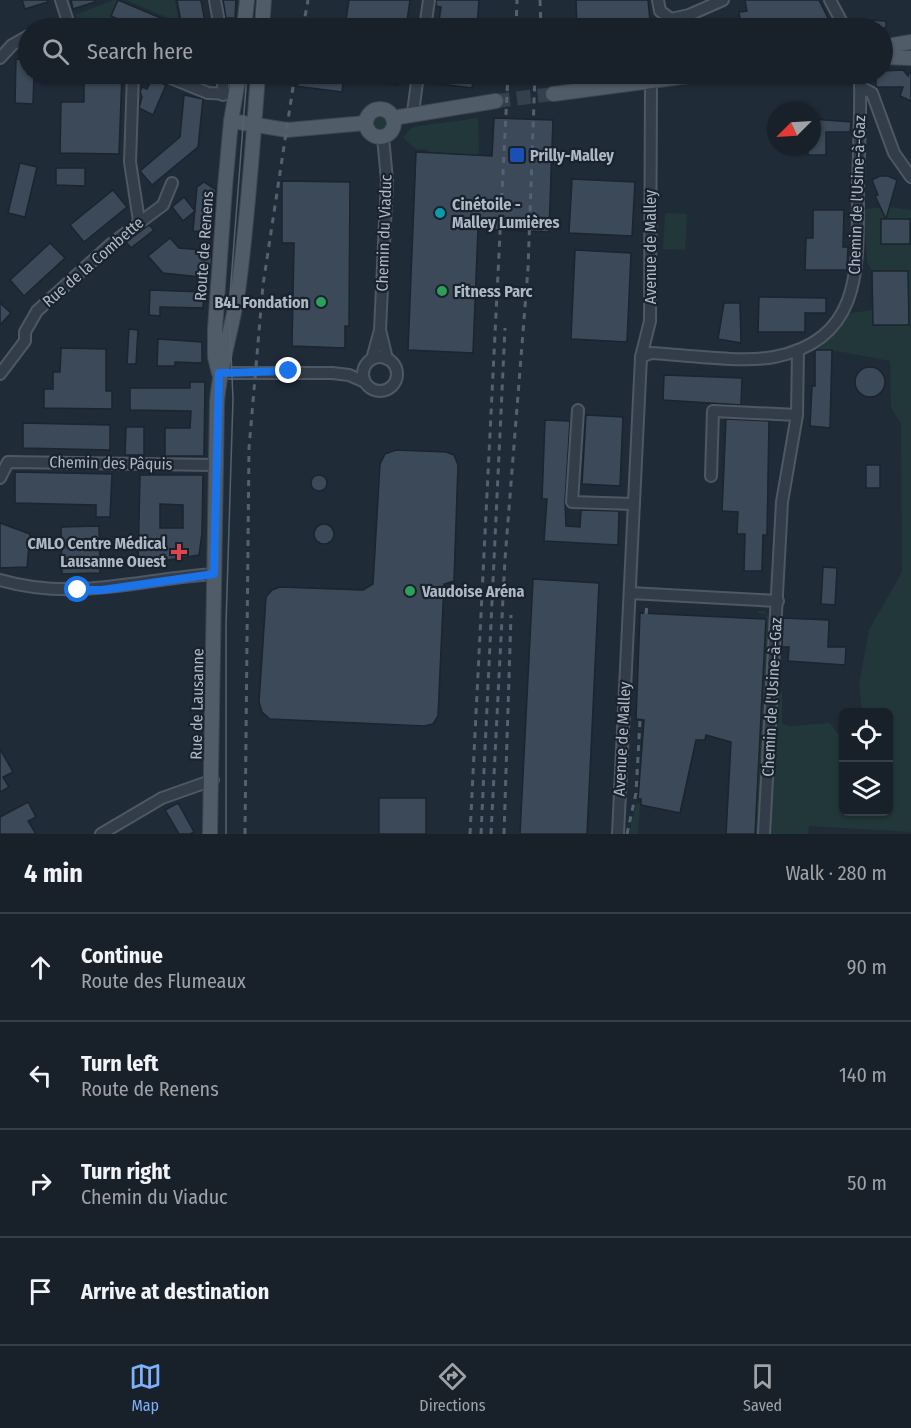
<!DOCTYPE html>
<html lang="en">
<head>
<meta charset="utf-8">
<style>
	body { margin:0; font-family:"Fira Sans Condensed",sans-serif; background:#252d36; color:#f1f3f6 }
	.controls { position:absolute; right:18px; bottom:18px; display:grid; overflow:hidden; border-radius:9px; box-shadow:0 2px 4px #0004 }
	.controls button { width:54px; height:54px; display:grid; place-items:center; padding:0; border:0; border-bottom:2px solid #363e47; background:#18202a; color:#f1f3f6; font:30px sans-serif }
	.compass { position:absolute; left:767px; top:102px; width:54px; height:54px; border-radius:50%; background:#18202a; box-shadow:0 2px 4px #0004; rotate:246deg }
	.stop { position:absolute; width:18px; height:18px; margin:-14px; border:4px solid #1a73e8; border-radius:50%; background:#fff }
	.stop.end { background:#1a73e8; border-color:#fff; box-shadow:0 2px 6px #0008 }
	.list { margin:0; padding:0; list-style:none }
	h2 { display:flex; justify-content:space-between; align-items:center; height:78px; margin:0; padding:0 24px; font-size:26px }
	h2 small { font-size:20px; font-weight:400; color:#9fa3a8 }
	.list li { display:grid; grid-template-columns:39px 1fr auto; gap:18px; align-items:center; box-sizing:border-box; height:108px; padding:0 24px; border-top:2px solid #363e47 }
	.list b { display:block; font-size:22px; white-space:nowrap }
	.list p { margin:0; font-size:20px; white-space:nowrap; color:#9fa3a8 }
	.list em { font-size:20px; font-style:normal; color:#9fa3a8 }
	.icon { flex:none; width:33px; height:33px; fill:none; stroke:currentColor; stroke-width:2; stroke-linecap:round; stroke-linejoin:round }
	.map { position:relative; flex:none; width:911px; height:834px; overflow:hidden }
	.search { position:absolute; background:#18202a; box-shadow:0 2px 4px #0004; left:18px; right:18px; top:18px; height:66px; display:flex; align-items:center; gap:15px; box-sizing:border-box; padding:0 21px; border-radius:33px; color:#9fa3a8; font-size:22px }
	.sheet { height:510px; background:#18202a }
	nav { display:flex; justify-content:space-around; align-items:center; box-sizing:border-box; height:84px; border-top:2px solid #363e47; background:#18202a; font-size:16px; color:#9fa3a8 }
	nav a { display:grid; justify-items:center; gap:3px }
	nav .on { color:#7db2fb }
	.map>svg:first-child { display:block }
	.green { fill:#223739 }
	.building { fill:#3b4958; stroke:#1b242f; stroke-width:1.5; fill-rule:evenodd }
	.lines { fill:none; stroke-linecap:round; stroke-linejoin:round }
	.major-tunnel { stroke:#35404d; stroke-width:14; stroke-dasharray:14 7; stroke-linecap:butt }
	.minor-casing { stroke:#4e5863; stroke-width:14 }
	.major-casing { stroke:#3d4652; stroke-width:16 }
	.minor { stroke:#333d49; stroke-width:10 }
	.major { stroke:#515c69; stroke-width:14 }
	.tram { stroke:#556170; stroke-width:1.5 }
	.rail { stroke:#556170; stroke-width:3; stroke-dasharray:6 6; stroke-linecap:butt }
	.route { stroke:#1a73e8; stroke-width:8 }
	.transit-dot { fill:#1a4fb4; stroke:#19222d; stroke-width:2 }
	.culture-dot { fill:#0f9aa8; stroke:#19222d; stroke-width:2 }
	.leisure-dot { fill:#2e9e5b; stroke:#19222d; stroke-width:2 }
	.health-dot { fill:#e0444e; stroke:#19222d; stroke-width:2 }
	.labels { text-anchor:middle; dominant-baseline:central; stroke-width:4.5; stroke-linejoin:round; paint-order:stroke }
	.poi-label { font-size:16px; font-weight:bold; fill:#adb8c5; stroke:#19222d; text-anchor:start }
	.street-label { font-size:16px; fill:#adb8c5; stroke:#19222d }
</style>
</head>
<body>
<div class="map">
<svg width="911" height="834" viewBox="0 0 911 834">
	<rect width="100%" height="100%" fill="#202b38"/>
	<g class="green">
		<path d="M114,0H118L112,16L118,19L115,28H96L85,22L83,26L75,15Z"/>
		<path d="M126,0H175L179,23Z"/>
		<path d="M180,74H212V88Z"/>
		<circle cx="380" cy="124" r="7"/>
		<path d="M478,118L479,155L428,153V150L416,149L403,138L411,128L418,126Z"/>
		<path d="M890,207L911,210V832L809,826L808,834H769L776,699L782,691V724L790,726L830,723L838,734H843L844,812H888V712H862L859,685L869,630L902,572L901,423L891,408L890,361L832,350H815L851,313L873,310V325L909,324L908,271H872L867,262L864,209Z"/>
		<path d="M665,213L687,214L685,250L663,249Z"/>
		<path d="M757,611H765L769,620L758,830L755,834L766,619V614L757,613Z"/>
		<path d="M636,804H640L638,834H629Z"/>
	</g>
	<g class="building">
		<path d="M22,0H48V2L25,9Z"/>
		<path d="M71,0H95V2L73,9Z"/>
		<path d="M118,0L182,27L177,0H201L206,28H136L111,16Z"/>
		<path d="M223,0H236L235,18H226Z"/>
		<path d="M349,0H410L406,28L361,27V22L346,20Z"/>
		<path d="M436,0H479L477,28H438L441,7L436,6Z"/>
		<path d="M576,0H648L650,21L640,22L641,28H577Z"/>
		<path d="M745,0H819L833,28H706V24L740,19L739,12L747,11Z"/>
		<path d="M864,20L886,21V28H864Z"/>
		<path d="M16,59L28,60V74H34L33,104L15,103Z"/>
		<path d="M911,69V101L900,96L903,87H876V74H882V71L903,70L908,76Z"/>
		<path d="M84,74H122L119,154L60,153L61,102H84Z"/>
		<path d="M313,74H344L342,92L295,86Z"/>
		<path d="M353,74H400L398,85L352,78Z"/>
		<path d="M426,74H474L472,88L425,82Z"/>
		<path d="M152,79L166,85L153,115L139,108L142,97L140,92L142,87L147,89Z"/>
		<path d="M184,95L203,99L198,147L152,185L140,171L180,137Z"/>
		<path d="M494,118L553,120L549,232L478,229L473,353L408,350L416,152L492,156Z"/>
		<path d="M812,119L851,122L850,132H826V155H808V147H812Z"/>
		<path d="M20,163L37,167L25,217L8,213Z"/>
		<path d="M56,168H85V186L56,185Z"/>
		<path d="M880,176H888L897,180L886,219H910V244H881V219H886L875,196L878,195L872,180Z"/>
		<path d="M572,179L635,182L632,236L569,233Z"/>
		<path d="M282,181L350,182L349,326H345V348L292,346L294,243H282Z"/>
		<path d="M204,182L216,190L213,233L193,231L197,187Z"/>
		<path d="M113,190L127,207L84,242L70,225Z"/>
		<path d="M184,197L195,211L183,221L172,207Z"/>
		<path d="M813,210H844L843,247H848L847,270H805L806,238H813Z"/>
		<path d="M149,225L154,230L131,248L126,242Z"/>
		<path d="M170,238L179,248L212,251L210,278L163,273L148,256Z"/>
		<path d="M50,243L65,258L24,296L10,280Z"/>
		<path d="M575,250L631,253L627,342L571,339Z"/>
		<path d="M872,271H908L909,325H873Z"/>
		<path d="M150,290L204,292L203,308L160,307V316L149,315Z"/>
		<path d="M759,297L826,298V313H805V332H758Z"/>
		<path d="M0,303L11,313L0,325Z"/>
		<path d="M724,303H740L741,343L718,339Z"/>
		<path d="M129,329L138,330L136,364H127Z"/>
		<path d="M158,339L202,342V363L175,362V366H157Z"/>
		<path d="M61,348L106,349V391H112V409L44,408V389H53V372H60Z"/>
		<path d="M815,350H832L830,428L810,426L812,386H815Z"/>
		<circle cx="870" cy="382" r="15"/>
		<path d="M664,375L742,378L741,405L663,400Z"/>
		<path d="M190,382H205L204,456H165V428H190L191,411L130,410V388H190Z"/>
		<path d="M586,415L623,417L620,486L582,484Z"/>
		<path d="M726,419L769,421L767,535H763L762,571H744L745,534H737L738,512L722,511Z"/>
		<path d="M545,420L570,421L565,502L566,526L580,527L581,510L619,511L618,545L544,541L547,499H542Z"/>
		<path d="M23,423L110,425V450L23,448Z"/>
		<path d="M126,427H144V455H125Z"/>
		<path d="M396,450L446,452L454,455L458,465L454,581L444,584L438,716L433,724L424,726L270,719L262,712L259,702L266,597L272,590L280,587L363,590L373,584L380,464L385,454Z"/>
		<rect x="866" y="465" width="14" height="23"/>
		<path d="M15,472L112,474L110,517H96V505L15,503Z"/>
		<circle cx="319" cy="483" r="8"/>
		<path d="M140,475H203L202,533L199,555L138,565ZM160,504L183,505V528H160Z"/>
		<path d="M0,523L30,534L27,567L0,568Z"/>
		<circle cx="324" cy="534" r="10"/>
		<path d="M99,526L100,573L62,574L61,527Z"/>
		<path d="M823,567L837,568L835,605L821,604Z"/>
		<path d="M533,579L599,583L587,834H520Z"/>
		<path d="M640,613L766,619L755,834H726L731,742L706,735L705,740H696L680,813L641,805V799H638L644,720L636,719Z"/>
		<path d="M783,618L829,620L828,647H846L845,665L788,661L789,647H782Z"/>
		<path d="M0,749L13,772L3,777L9,787L0,792Z"/>
		<rect x="379" y="798" width="47" height="36"/>
		<path d="M28,802L36,817L28,821L36,834H0V817Z"/>
		<path d="M178,803L194,832L190,834H179L165,810Z"/>
	</g>
	<g class="lines">
		<path class="major-tunnel" d="M496,101L553,94"/>
		<defs>
			<g id="minor">
				<path d="M61,0L70,28"/>
				<path d="M215,0L220,28"/>
				<path d="M658,0L660,11L671,19L689,15L723,0"/>
				<path d="M830,0L845,28"/>
				<path d="M425,28L429,0"/>
				<path d="M0,58L12,45L28,36"/>
				<path d="M133,74L130,162L139,221"/>
				<path d="M161,74L208,93L236,94"/>
				<path d="M860,87L872,93L894,153L911,177"/>
				<path d="M223,95V74"/>
				<path d="M413,113L418,74"/>
				<path d="M380,330L387,359"/>
				<path d="M641,357L651,353C685,355 742,363 774,357C868,339 857,257 858,184C859,147 861,110 860,74"/>
				<circle cx="380" cy="374" r="17"/>
				<path d="M372,359L380,330L387,180L383,137"/>
				<path d="M219,373H332L349,375L365,382"/>
				<path d="M0,374L25,341V332L37,311L111,244L163,205L172,183"/>
				<path d="M578,410L572,502L634,504"/>
				<path d="M797,415L798,350"/>
				<path d="M711,476L713,411L797,415L782,502L764,834"/>
				<path d="M0,478L8,462L215,465"/>
				<path d="M0,580C76,602 139,579 214,574"/>
				<path d="M630,593L778,601"/>
				<path d="M101,834L162,798L213,780"/>
				<path d="M618,834L641,357L650,321L651,81"/>
			</g>
			<g id="major">
				<path d="M244,28L247,0"/>
				<path d="M262,28L264,0"/>
				<path d="M882,47L911,42"/>
				<path d="M882,57L911,58"/>
				<path d="M553,94L704,74"/>
				<circle cx="380" cy="123" r="14"/>
				<path d="M393,118L496,101"/>
				<path d="M231,121L287,130L366,123"/>
				<path d="M219,373L215,357V329L225,187L231,121L239,74"/>
				<path d="M210,834L217,402C220,362 234,324 239,284C248,214 253,144 258,74"/>
			</g>
		</defs>
		<use href="#minor" class="minor-casing"/>
		<use href="#major" class="major-casing"/>
		<use href="#minor" class="minor"/>
		<use href="#major" class="major"/>
		<g class="tram">
			<path d="M256,28L258,0"/>
			<path d="M226,834V624L233,399L229,308L247,74"/>
		</g>
		<g class="rail">
			<path d="M540,0L541,28"/>
			<path d="M303,28L308,0"/>
			<path d="M516,28L517,0"/>
			<path d="M646,614L647,605"/>
			<path d="M245,834L249,448L263,285L295,74"/>
			<path d="M470,834L508,74"/>
			<path d="M481,834L505,328"/>
			<path d="M491,834L505,559L528,269L535,74"/>
			<path d="M504,834L511,615"/>
			<path d="M627,834L636,793L640,720"/>
		</g>
	</g>
	<g class="lines">
		<path class="route" d="M78,590H102L214,574L219,373L289,371"/>
	</g>
	<rect class="transit-dot" x="509" y="147" width="16" height="16" rx="3"/>
	<circle class="culture-dot" cx="440" cy="213" r="6"/>
	<g class="leisure-dot">
		<circle cx="442" cy="291" r="6"/>
		<circle cx="321" cy="302" r="6"/>
		<circle cx="410" cy="591" r="6"/>
	</g>
	<path class="health-dot" d="M176 543h6v6h6v6h-6v6h-6v-6h-6v-6h6z"/>
	<g class="labels">
		<g class="poi-label">
			<text x="530" y="155">Prilly-Malley</text>
			<text x="452" y="204">Cinétoile -<tspan x="452" dy="18">Malley Lumières</tspan></text>
			<text x="454" y="291">Fitness Parc</text>
			<text x="309" y="302" text-anchor="end">B4L Fondation</text>
			<text x="166" y="543" text-anchor="end">CMLO Centre Médical<tspan x="166" dy="18">Lausanne Ouest</tspan></text>
			<text x="422" y="591">Vaudoise Aréna</text>
		</g>
		<g class="street-label">
			<text transform="translate(857 195) rotate(-88)">Chemin de l'Usine-à-Gaz</text>
			<text transform="translate(384 233) rotate(-88)">Chemin du Viaduc</text>
			<text transform="translate(204 246) rotate(-86)">Route de Renens</text>
			<text transform="translate(650 247) rotate(-90)">Avenue de Malley</text>
			<text transform="translate(93 262) rotate(-41)">Rue de la Combette</text>
			<text transform="translate(111 463) rotate(1)">Chemin des Pâquis</text>
			<text transform="translate(772 697) rotate(-87)">Chemin de l'Usine-à-Gaz</text>
			<text transform="translate(197 704) rotate(-89)">Rue de Lausanne</text>
			<text transform="translate(622 739) rotate(-87)">Avenue de Malley</text>
		</g>
	</g>
</svg>
<div class="controls">
<button><svg class="icon" aria-label="locate" viewBox="0 0 24 24"><circle cx="12" cy="12" r="6"/><path d="M12 2v4M12 18v4M2 12h4M18 12h4"/></svg></button>
<button><svg class="icon" aria-label="layers" viewBox="0 0 24 24"><path d="M12 4l9 5-9 5-9-5zM3 14l9 5 9-5"/></svg></button>
</div>
<svg class="compass" viewBox="-18 -18 36 36"><path d="M0-13l5 13h-10z" fill="#e53935"/><path d="M0 13l5-13h-10z" fill="#9fa3a8"/></svg>
<div class="stop" style="left:78px;top:590px"></div>
<div class="stop end" style="left:289px;top:371px"></div>
<div class="search"><svg class="icon" aria-label="search" viewBox="0 0 24 24"><circle cx="10" cy="10" r="6"/><path d="M15 15l6 6"/></svg>Search here</div>
</div>
<section class="sheet">
<h2>4 min<small>Walk · 280 m</small></h2>
<ul class="list">
<li><svg class="icon" aria-label="ahead" viewBox="0 0 24 24"><path d="M12 20V5M6 11l6-6 6 6"/></svg><div><b>Continue</b><p>Route des Flumeaux</p></div><em>90 m</em></li>
<li><svg class="icon" aria-label="left" viewBox="0 0 24 24"><path d="M17 20v-9H6M10 6l-5 5 5 5"/></svg><div><b>Turn left</b><p>Route de Renens</p></div><em>140 m</em></li>
<li><svg class="icon" aria-label="right" viewBox="0 0 24 24"><path d="M7 20v-9h11M14 6l5 5-5 5"/></svg><div><b>Turn right</b><p>Chemin du Viaduc</p></div><em>50 m</em></li>
<li><svg class="icon" aria-label="arrive" viewBox="0 0 24 24"><path d="M6 21V4h12l-3 4 3 4H6"/></svg><div><b>Arrive at destination</b></div></li>
</ul>
</section>
<nav>
<a class="on"><svg class="icon" aria-label="map" viewBox="0 0 24 24"><path d="M3 6l6-2 6 2 6-2v14l-6 2-6-2-6 2zM9 4v14M15 6v14"/></svg>Map</a>
<a><svg class="icon" aria-label="directions" viewBox="0 0 24 24"><path d="M12 3l9 9-9 9-9-9zM9 14v-3h6M13 9l2 2-2 2"/></svg>Directions</a>
<a><svg class="icon" aria-label="saved" viewBox="0 0 24 24"><path d="M7 4h10v16l-5-4-5 4z"/></svg>Saved</a>
</nav>
</body>
</html>
